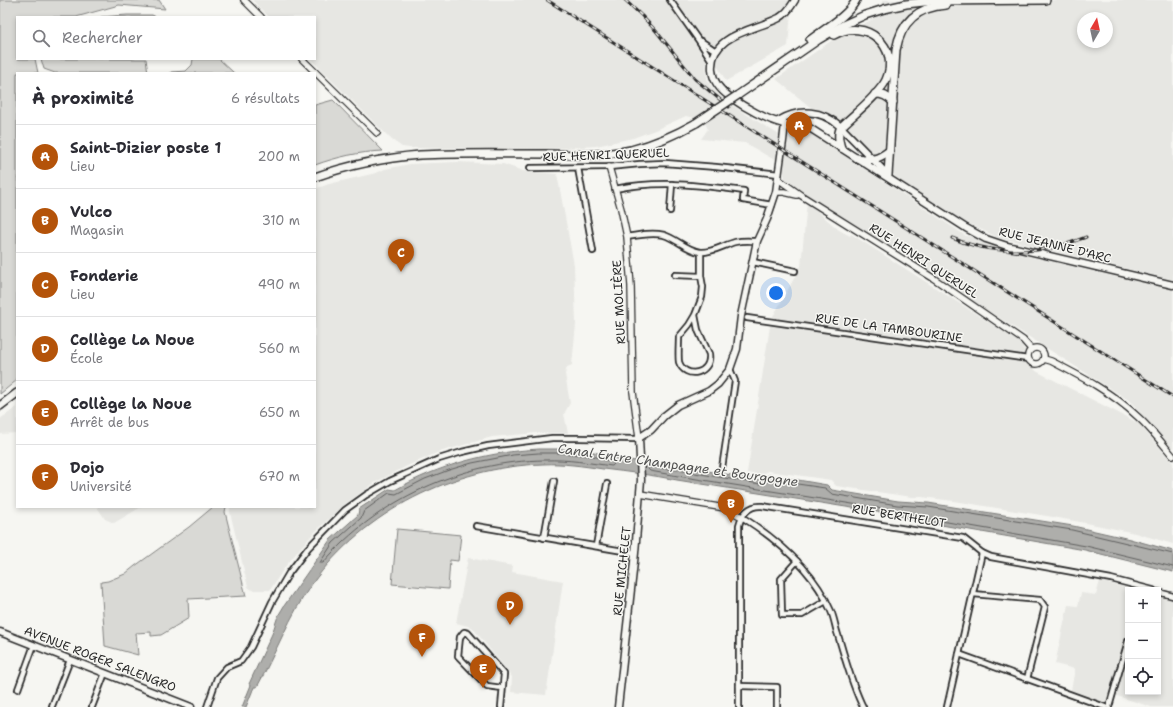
<!DOCTYPE html>
<html lang="fr">
<head>
<meta charset="utf-8">
<style>
	body { margin:0; font-family:"Shantell Sans",sans-serif; background:#f7f7f7; color:#2b2b33 }
	.controls { position:absolute; right:12px; bottom:12px; display:grid; overflow:hidden; border-radius:0px; box-shadow:0 2px 6px #0003 }
	.controls button { width:36px; height:36px; display:grid; place-items:center; padding:0; border:0; border-bottom:1px solid #e1e1e2; background:#fff; color:#2b2b33; font:20px sans-serif }
	.compass { position:absolute; left:1077px; top:12px; width:36px; height:36px; border-radius:50%; background:#fff; box-shadow:0 2px 6px #0003; rotate:9deg }
	.you { position:absolute; left:776px; top:293px; width:14px; height:14px; margin:-10px; border:3px solid #fff; border-radius:50%; background:#1a73e8; box-shadow:0 0 0 6px #1a73e833 }
	.badge { display:grid; place-items:center; width:26px; height:26px; border-radius:50%; background:#b45309; color:#fff; font-size:13px; font-weight:700 }
	.pin { position:absolute; translate:-50% -33px; filter:drop-shadow(0 1px 2px #0008) }
	.pin::after { content:''; position:absolute; top:21px; width:14px; height:12px; background:inherit; clip-path:polygon(0 0,100% 0,50% 100%) }
	.list { margin:0; padding:0; list-style:none }
	h2 { display:flex; justify-content:space-between; align-items:center; height:52px; margin:0; padding:0 16px; font-size:17px }
	h2 small { font-size:13px; font-weight:400; color:#7c7c81 }
	.list li { display:grid; grid-template-columns:26px 1fr auto; gap:12px; align-items:center; box-sizing:border-box; height:64px; padding:0 16px; border-top:1px solid #e1e1e2 }
	.list b { display:block; font-size:15px; white-space:nowrap }
	.list p { margin:0; font-size:13px; white-space:nowrap; color:#7c7c81 }
	.list em { font-size:13px; font-style:normal; color:#7c7c81 }
	.icon { flex:none; width:22px; height:22px; fill:none; stroke:currentColor; stroke-width:2; stroke-linecap:round; stroke-linejoin:round }
	.map { position:relative; flex:none; width:1173px; height:707px; overflow:hidden }
	.search { position:absolute; background:#fff; box-shadow:0 2px 6px #0003; left:16px; top:16px; width:300px; height:44px; display:flex; align-items:center; gap:10px; box-sizing:border-box; padding:0 14px; border-radius:0px; color:#7c7c81; font-size:15px }
	.panel { position:absolute; background:#fff; box-shadow:0 2px 6px #0003; left:16px; top:72px; width:300px; height:436px; border-radius:0px }
	.map>svg:first-child { display:block }
	.built { fill:#e7e7e3; fill-rule:evenodd }
	.green { fill:#d9d9d5; stroke:#828280 }
	.water { fill:#aeaeab; stroke:#7a7a78 }
	.lines { fill:none; stroke-linecap:round; stroke-linejoin:round }
	.shore { stroke:#5f5f5e; stroke-width:1 }
	.minor-casing { stroke:#2b2b2b; stroke-width:8 }
	.tertiary-casing { stroke:#2b2b2b; stroke-width:8 }
	.secondary-casing { stroke:#2b2b2b; stroke-width:9 }
	.primary-casing { stroke:#2b2b2b; stroke-width:10 }
	.minor { stroke:#f6f6f2; stroke-width:4.5 }
	.tertiary { stroke:#f6f6f2; stroke-width:5.5 }
	.secondary { stroke:#f6f6f2; stroke-width:6 }
	.primary { stroke:#f6f6f2; stroke-width:7 }
	.rail-casing { stroke:#2b2b2b; stroke-width:3 }
	.rail { stroke:#f6f6f2; stroke-width:1.5; stroke-dasharray:4.5; stroke-linecap:butt }
	.primary-bridge-casing { stroke:#2b2b2b; stroke-width:10; stroke-linecap:butt }
	.primary-bridge { stroke:#f6f6f2; stroke-width:7 }
	.labels { text-anchor:middle; dominant-baseline:central; stroke-width:3; stroke-linejoin:round; paint-order:stroke }
	.street-label { font-size:12px; fill:#2b2b2b; stroke:#f6f6f2 }
	.water-label { font-size:13px; font-style:italic; fill:#525251; stroke:#f6f6f2 }
</style>
</head>
<body>
<div class="map">
<svg width="1173" height="707" viewBox="0 0 1173 707">
	<rect width="100%" height="100%" fill="#f6f6f2"/>
	<filter id="ink" filterUnits="userSpaceOnUse"><feTurbulence type="fractalNoise" baseFrequency=".025" numOctaves="2"/><feDisplacementMap in="SourceGraphic" scale="8" xChannelSelector="R" yChannelSelector="G"/><feConvolveMatrix kernelMatrix="1 2 1 2 8 2 1 2 1" color-interpolation-filters="sRGB"/></filter>
	<g filter="url(#ink)">
		<g class="built">
			<path d="M252,0H667L704,54L706,60L707,78L709,83L714,90L725,101L781,136L788,142L789,131L800,126L966,236H969L991,246L1007,251L1173,290V449L1130,401L801,192L789,184L785,179L784,174L783,164L779,161L771,158L745,143L701,139L708,129L705,123L696,118L686,116L655,130L633,138L596,146L551,149L410,148L402,147L392,140L310,59H315V17H269Z"/>
			<path d="M675,0H792L788,46L726,81L697,31Z"/>
			<path d="M883,0H1173V280L997,237L963,221L898,179L776,79L837,37L875,18ZM1083,18H1107V42H1083Z"/>
			<path d="M457,162L503,164L523,171L557,174L574,265L576,324L572,365L567,367L565,374L570,403L564,414L568,433H536L492,437L439,452L407,466L376,482L345,504L315,532L302,546L285,567L270,590H252L248,587L230,512V507H315V189L329,184L376,173L385,169L410,164Z"/>
			<path d="M807,202L818,208V212L839,230L850,236L851,234L1020,342L1036,371L1138,423L1173,463V544L1135,533L1096,525L1053,517L954,501L921,497H912L836,486L831,480L768,471L758,475L747,473L771,320L801,266Z"/>
			<path d="M17,407V433L0,434V419Z"/>
			<path d="M97,507H141L114,523L105,519Z"/>
			<path d="M468,558L513,566L512,572L563,581L546,695L511,692L512,677L472,627L456,623Z"/>
			<path d="M1100,581L1135,590H1128V692H1158V596L1173,600V707H1151L1111,694L1108,704L1071,690L1075,669L1055,664L1068,605L1078,606L1081,593L1096,595Z"/>
		</g>
		<g class="green">
			<path d="M0,0H159L165,9L119,5L76,17H17V59H35L38,73H17V380L0,394Z"/>
			<path d="M127,15H152L156,17H101Z"/>
			<path d="M41,59H146L148,73H55L44,69Z"/>
			<path d="M193,59H219L234,73H171V72L186,71L192,65Z"/>
			<path d="M333,100L383,151C359,152 337,157 315,165V105Z"/>
			<path d="M213,507H226L225,512L246,596L188,599L189,618L161,635L151,636V632L136,633L138,655L105,646L101,582L108,581L125,574L135,566L189,527Z"/>
			<path d="M397,529L461,535L458,561L450,560L448,589L392,584Z"/>
		</g>
		<path class="water" d="M539,449H562L594,452L619,459L678,466L761,480L769,475L827,485L832,490L898,501L928,503L1073,526L1130,539L1173,551V572L1085,550L924,522L896,515L677,480C652,475 628,472 603,469C583,466 563,463 543,464C453,467 365,511 312,584C289,616 276,653 257,687H254L246,707H242L251,685L249,684L272,634L278,616L284,606L330,540L358,515L359,509L389,489L395,490C439,465 488,452 539,449Z"/>
		<g class="lines">
			<g class="shore">
				<path d="M539,453H562L593,456L612,462L614,464L612,466C589,463 568,459 545,460C462,461 377,500 323,563H320L321,561L333,543L361,518L364,511L389,493L396,494L425,479L449,470L472,463L513,455Z"/>
				<path d="M1173,554L1072,530L928,507L897,505L832,494L825,488L770,480L760,484L677,470L650,467L648,469L650,471L678,476L896,511L924,518L1086,546L1173,567"/>
			</g>
			<defs>
				<g id="minor">
					<path d="M670,0L699,41L712,61"/>
					<path d="M701,41L716,51"/>
					<path d="M530,168L609,167L640,164L665,163L716,167L779,174"/>
					<path d="M578,168L593,251"/>
					<path d="M615,189C659,180 700,185 744,191L743,200L772,205"/>
					<path d="M670,211L672,184"/>
					<path d="M627,237C638,235 652,232 664,235C677,239 686,250 700,252C712,253 724,245 735,242C743,240 750,241 757,241"/>
					<path d="M753,262L795,271"/>
					<path d="M675,275L701,276"/>
					<path d="M695,315L689,325L679,337C679,344 678,356 679,362C685,380 712,374 709,354L698,330L695,315L702,297L703,287L701,276V252"/>
					<path d="M747,318L1028,359"/>
					<path d="M722,468L735,381L730,369"/>
					<path d="M742,517C778,540 814,571 831,611C834,618 835,625 837,632C845,657 851,683 863,707"/>
					<path d="M476,526L635,553"/>
					<path d="M544,538L554,481"/>
					<path d="M596,546L607,484"/>
					<path d="M797,561L781,579L782,615H802L826,601"/>
					<path d="M1158,592L1173,596"/>
					<path d="M973,594L1040,600L1045,607L1027,679"/>
					<path d="M959,654L1105,707"/>
					<path d="M739,686L777,687V707"/>
					<path d="M18,689L34,645"/>
					<path d="M52,706L70,660"/>
					<path d="M92,707L105,673"/>
					<path d="M207,707L217,678L227,667L241,661L251,647L272,602L289,573L308,548L345,510L366,495L390,481L439,459L462,452L488,446L552,438H579L636,439L639,438"/>
					<path d="M501,707L504,674L468,633L464,632L460,637L458,656L487,686L502,688"/>
					<path d="M739,707V525C742,514 749,505 762,506L963,538L982,553L991,557L1111,579L1153,590"/>
					<path d="M947,707L982,553"/>
					<path d="M1109,707L1128,641"/>
				</g>
				<g id="tertiary">
					<path d="M244,0L261,17"/>
					<path d="M302,59L377,133"/>
					<path d="M609,167L621,209L627,237L631,286L633,392L639,438"/>
					<path d="M778,179L802,196L933,278L1023,340L1031,349"/>
					<path d="M776,192H784L797,195"/>
					<circle cx="1036" cy="356" r="8"/>
					<path d="M1044,359L1051,361C1082,377 1113,393 1138,417C1151,429 1162,443 1173,456"/>
					<path d="M640,494L725,508L742,517"/>
				</g>
				<g id="secondary">
					<path d="M795,0C791,7 786,14 779,18C756,30 709,34 712,70C713,81 720,90 730,97C744,107 767,120 784,124C792,125 798,121 805,125L966,228L986,239L1007,246L1173,285"/>
					<path d="M778,121C800,108 822,110 841,127L888,175"/>
					<path d="M0,632L191,707"/>
					<path d="M618,707L635,553L641,480L639,438L651,430L664,416L678,405L709,391L718,384L730,369L737,349L741,316L757,241L767,219L776,192L783,141L785,124"/>
				</g>
				<g id="primary">
					<path d="M834,35C866,17 901,47 886,80C879,95 853,115 841,127C837,134 839,141 841,148"/>
					<path d="M810,40C824,29 848,16 856,0"/>
					<path d="M875,94C883,94 887,96 893,102"/>
					<path d="M738,95L818,40L843,25L865,15L884,9L906,4L933,1L1046,0"/>
					<path d="M857,158C872,161 877,160 889,151"/>
					<path d="M888,175L896,50C901,22 917,7 946,5"/>
					<path d="M315,177C349,165 384,158 420,155C462,153 504,154 546,154C574,155 603,156 631,150C654,144 675,135 696,123"/>
					<path d="M0,406L17,393"/>
				</g>
			</defs>
			<use href="#minor" class="minor-casing"/>
			<use href="#tertiary" class="tertiary-casing"/>
			<use href="#secondary" class="secondary-casing"/>
			<use href="#primary" class="primary-casing"/>
			<use href="#minor" class="minor"/>
			<use href="#tertiary" class="tertiary"/>
			<use href="#secondary" class="secondary"/>
			<use href="#primary" class="primary"/>
			<defs>
				<g id="rail">
					<path d="M547,0L1173,397"/>
					<path d="M625,0L642,16L656,31L695,79L729,107"/>
					<path d="M952,238C982,251 1019,254 1051,248C1063,246 1075,241 1086,237"/>
				</g>
			</defs>
			<use href="#rail" class="rail-casing"/>
			<use href="#rail" class="rail"/>
			<defs>
				<path id="primary-bridge" d="M696,123L738,95"/>
			</defs>
			<use href="#primary-bridge" class="primary-bridge-casing"/>
			<use href="#primary-bridge" class="primary-bridge"/>
		</g>
	</g>
	<g class="labels">
		<g class="street-label">
			<text transform="translate(606 155) rotate(-2)">RUE HENRI QUERUEL</text>
			<text transform="translate(1055 245) rotate(14)">RUE JEANNE D'ARC</text>
			<text transform="translate(924 261) rotate(33)">RUE HENRI QUERUEL</text>
			<text transform="translate(619 302) rotate(-93)">RUE MOLIÈRE</text>
			<text transform="translate(889 328) rotate(8)">RUE DE LA TAMBOURINE</text>
			<text transform="translate(899 516) rotate(9)">RUE BERTHELOT</text>
			<text transform="translate(622 571) rotate(-84)">RUE MICHELET</text>
			<text transform="translate(100 659) rotate(21)">AVENUE ROGER SALENGRO</text>
		</g>
		<g class="water-label">
			<text transform="translate(678 465) rotate(8)">Canal Entre Champagne et Bourgogne</text>
		</g>
	</g>
</svg>
<div class="controls">
<button>+</button>
<button>−</button>
<button><svg class="icon" aria-label="locate" viewBox="0 0 24 24"><circle cx="12" cy="12" r="6"/><path d="M12 2v4M12 18v4M2 12h4M18 12h4"/></svg></button>
</div>
<svg class="compass" viewBox="-18 -18 36 36"><path d="M0-13l5 13h-10z" fill="#e53935"/><path d="M0 13l5-13h-10z" fill="#7c7c81"/></svg>
<div class="you"></div>
<div class="pin badge" style="left:799px;top:145px">A</div>
<div class="pin badge" style="left:731px;top:523px">B</div>
<div class="pin badge" style="left:401px;top:272px">C</div>
<div class="pin badge" style="left:510px;top:625px">D</div>
<div class="pin badge" style="left:483px;top:688px">E</div>
<div class="pin badge" style="left:422px;top:657px">F</div>
<div class="search"><svg class="icon" aria-label="search" viewBox="0 0 24 24"><circle cx="10" cy="10" r="6"/><path d="M15 15l6 6"/></svg>Rechercher</div>
<section class="panel">
<h2>À proximité<small>6 résultats</small></h2>
<ul class="list">
<li><span class="badge">A</span><div><b>Saint-Dizier poste 1</b><p>Lieu</p></div><em>200 m</em></li>
<li><span class="badge">B</span><div><b>Vulco</b><p>Magasin</p></div><em>310 m</em></li>
<li><span class="badge">C</span><div><b>Fonderie</b><p>Lieu</p></div><em>490 m</em></li>
<li><span class="badge">D</span><div><b>Collège La Noue</b><p>École</p></div><em>560 m</em></li>
<li><span class="badge">E</span><div><b>Collège la Noue</b><p>Arrêt de bus</p></div><em>650 m</em></li>
<li><span class="badge">F</span><div><b>Dojo</b><p>Université</p></div><em>670 m</em></li>
</ul>
</section>
</div>
</body>
</html>
